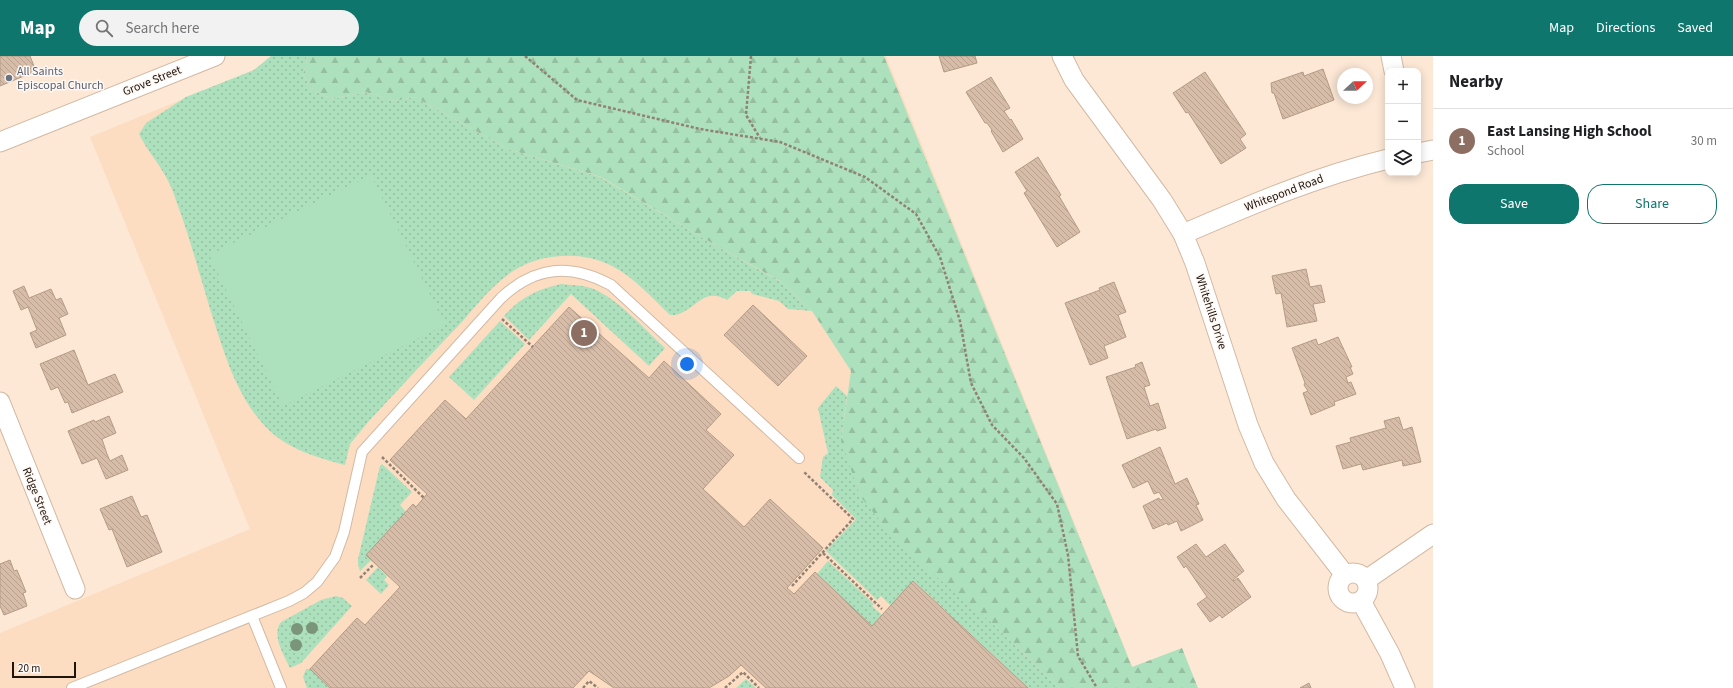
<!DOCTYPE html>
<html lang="en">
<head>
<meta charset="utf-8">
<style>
	body { margin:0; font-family:"Source Sans 3",sans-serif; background:#f2f2f2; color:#202124 }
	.controls { position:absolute; right:12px; top:12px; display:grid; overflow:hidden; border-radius:8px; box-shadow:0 2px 10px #0003 }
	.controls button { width:36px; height:36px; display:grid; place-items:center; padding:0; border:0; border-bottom:1px solid #e0e0e0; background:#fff; color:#202124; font:20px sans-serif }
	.compass { position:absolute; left:1337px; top:12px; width:36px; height:36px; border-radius:50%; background:#fff; box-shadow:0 2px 10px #0003; rotate:68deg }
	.scale { position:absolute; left:12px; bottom:10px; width:64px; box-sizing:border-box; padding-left:4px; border:2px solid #1e150d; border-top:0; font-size:11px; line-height:14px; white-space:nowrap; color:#1e150d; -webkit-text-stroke:3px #fef8f4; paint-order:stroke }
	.you { position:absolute; left:687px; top:308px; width:14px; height:14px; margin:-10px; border:3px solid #fff; border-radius:50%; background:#1a73e8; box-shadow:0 0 0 6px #1a73e833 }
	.badge { display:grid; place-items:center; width:26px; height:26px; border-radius:50%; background:#0f766e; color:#fff; font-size:13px; font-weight:700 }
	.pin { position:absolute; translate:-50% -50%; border:2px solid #fff; box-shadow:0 1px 4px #0006 }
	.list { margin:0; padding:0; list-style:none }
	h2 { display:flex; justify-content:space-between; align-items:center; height:52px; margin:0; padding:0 16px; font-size:17px }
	h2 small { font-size:13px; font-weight:400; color:#757577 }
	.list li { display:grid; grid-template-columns:26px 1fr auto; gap:12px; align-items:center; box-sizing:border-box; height:64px; padding:0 16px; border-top:1px solid #e0e0e0 }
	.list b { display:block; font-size:15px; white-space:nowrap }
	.list p { margin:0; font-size:13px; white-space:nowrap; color:#757577 }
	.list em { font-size:13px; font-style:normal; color:#757577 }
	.actions { display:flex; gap:8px; padding:12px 16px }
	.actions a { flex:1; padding:9px 0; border:1px solid #0f766e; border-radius:16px; text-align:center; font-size:14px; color:#0f766e }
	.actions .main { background:#0f766e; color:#fff }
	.icon { flex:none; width:22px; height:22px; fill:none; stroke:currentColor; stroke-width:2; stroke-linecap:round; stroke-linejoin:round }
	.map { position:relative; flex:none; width:1433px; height:632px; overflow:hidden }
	header { display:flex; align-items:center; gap:24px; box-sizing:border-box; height:56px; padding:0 20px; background:#0f766e; color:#fff }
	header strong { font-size:19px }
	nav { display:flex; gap:22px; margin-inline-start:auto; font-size:14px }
	.search { width:280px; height:36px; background:#f2f2f2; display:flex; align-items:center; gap:10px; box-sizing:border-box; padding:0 14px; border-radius:22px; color:#757577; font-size:15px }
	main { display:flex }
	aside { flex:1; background:#fff }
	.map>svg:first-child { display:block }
	.built { fill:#fdddc1 }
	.grass { fill:url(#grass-dots) }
	.forest { fill:url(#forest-firs) }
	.park { fill:#ade0bd }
	.building { fill:url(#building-back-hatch); stroke:#b39b86 }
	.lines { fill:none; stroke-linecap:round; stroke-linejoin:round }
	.service-casing { stroke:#d2b9a3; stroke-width:12 }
	.minor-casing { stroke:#d2b9a3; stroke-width:21 }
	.path { stroke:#918174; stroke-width:2.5; stroke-dasharray:3 2; stroke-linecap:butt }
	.service { stroke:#fff; stroke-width:10 }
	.minor { stroke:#fff; stroke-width:19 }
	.tree { fill:#7a957a }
	.worship-dot { fill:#6b7280; stroke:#fef8f4; stroke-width:1.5 }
	.labels { text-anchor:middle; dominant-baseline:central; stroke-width:3; stroke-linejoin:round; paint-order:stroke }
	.worship-label { font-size:12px; fill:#5b616d; stroke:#fef8f4; text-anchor:start }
	.street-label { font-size:12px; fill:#1e150d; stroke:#fef8f4 }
</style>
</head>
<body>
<header>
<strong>Map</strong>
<div class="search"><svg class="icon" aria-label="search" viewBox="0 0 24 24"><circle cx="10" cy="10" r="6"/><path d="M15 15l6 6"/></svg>Search here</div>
<nav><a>Map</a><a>Directions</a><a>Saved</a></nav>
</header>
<main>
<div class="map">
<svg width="1433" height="632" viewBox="0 0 1433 632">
	<defs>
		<pattern id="grass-dots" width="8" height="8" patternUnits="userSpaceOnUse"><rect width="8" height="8" fill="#ade0bd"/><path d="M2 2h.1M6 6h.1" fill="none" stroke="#94bfa1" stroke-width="1.8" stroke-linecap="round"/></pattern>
		<pattern id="forest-firs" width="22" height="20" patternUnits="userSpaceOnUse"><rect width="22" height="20" fill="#ade0bd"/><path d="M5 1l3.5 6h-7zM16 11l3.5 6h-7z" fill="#94bfa1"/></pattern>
		<pattern id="building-back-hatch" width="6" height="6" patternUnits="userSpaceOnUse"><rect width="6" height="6" fill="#d7bda8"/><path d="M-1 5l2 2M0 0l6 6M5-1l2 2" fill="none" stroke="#b8a28f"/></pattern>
	</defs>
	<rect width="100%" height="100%" fill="#fde8d6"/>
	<path class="built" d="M271,0H886L1141,632H0V577L250,473L90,81L254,14Z"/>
	<g class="grass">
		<path d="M271,0H306L307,5L303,18L311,33L331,43L366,36L394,45L415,41L508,93L600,121L703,182L781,226L812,255L788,253L779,245L752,238L750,235H737L727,244C705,231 697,251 679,258C676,259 673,259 670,259C652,242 635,222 612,210C585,196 549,197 522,210C496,223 478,248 460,268C429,300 399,333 369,365L350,388L345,409C319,402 291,394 271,376C237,344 225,299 211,256C201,223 192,190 181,158C177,148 174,136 169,127C161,109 147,95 139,78L146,67L186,41L254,14Z"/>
		<path d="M561,228C571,229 581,229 591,232C618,242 644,273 665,292L649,310L571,238L529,284L504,260C520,242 537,233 561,228Z"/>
		<path d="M500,265L525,288L474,344L449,321Z"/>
		<path d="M836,330L847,340L841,384L993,568L1059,632H1028L914,525L891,550L881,540L877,544L826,495L856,463L832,439L833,434L820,421L823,401L828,397L818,352Z"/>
		<path d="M382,408L412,436L400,449L406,456L366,499L371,504L360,515L358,508V503L380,410Z"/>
		<path d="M828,505L874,548L872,550L882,559L872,570L817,518Z"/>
		<path d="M378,511L387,520L384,524L389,529L381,538L366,524Z"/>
		<path d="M336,540L343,542L352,550L301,607L290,612C284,599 271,579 281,566L321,544Z"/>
		<path d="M306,613H310L330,632H307L303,621Z"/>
		<path d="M746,623L756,632H736Z"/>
	</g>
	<path class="forest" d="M306,0H884L1132,611L1182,592L1198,632H1059L993,568L903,493L860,440L841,384L851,315L812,255L780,225L703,182L601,121L508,93L415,41L394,45L366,36L331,43L311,33L303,18L307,5Z"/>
	<path class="park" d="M371,119L445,269L283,350L209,199Z"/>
	<g class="building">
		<path d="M0,0H30L36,15L0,30Z"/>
		<path d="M939,0H975L977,7L944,16Z"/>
		<path d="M1323,13L1334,44L1283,63L1274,37H1272L1271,27L1303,16L1304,20Z"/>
		<path d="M1205,16L1246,78L1240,83L1246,92L1221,108L1188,56L1186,57L1173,37Z"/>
		<path d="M991,21L1010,52L1004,55L1010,64L1011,63L1023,83L1003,96L991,75L992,74L987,67H985L966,36Z"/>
		<path d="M1038,101L1061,139L1059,140L1080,176L1057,191L1024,137L1027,135L1015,116Z"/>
		<path d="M1306,213L1310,231L1321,229L1325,246L1313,248L1317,265L1287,271L1281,237L1276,238L1272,220Z"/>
		<path d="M1114,226L1126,256L1118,259L1126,281L1104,290L1108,302L1090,309L1065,247L1100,234L1099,232Z"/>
		<path d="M24,230L29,242L51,233L56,244L61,242L68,258L59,262L66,279L36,292L30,277L37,274L28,251L21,254L13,235Z"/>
		<path d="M753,249L807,300L778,330L724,279Z"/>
		<path d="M569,251L649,322L664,305L721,358L706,374L734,399L703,433L744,471L770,443L823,492L787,532L794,538L815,516L872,570L913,525L1028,632H766L741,609L729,620L709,632H614L589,615L573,632H330L310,613L357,562L365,569L400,531L366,499L413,448L416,451L427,438L390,404L445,344L466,363Z"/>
		<path d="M1338,281L1352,311H1350L1353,318L1346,321L1348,327L1351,326L1356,338L1334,346L1335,349L1311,359L1303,337L1308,335L1304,329L1305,327L1292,292L1316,283L1318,289Z"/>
		<path d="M74,294L88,329L115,318L123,336L72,357L68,346L65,347L58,331L51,334L40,308Z"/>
		<path d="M1142,306L1150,329L1144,331L1150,350L1158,347L1166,372L1157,375L1156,373L1127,383L1106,321L1136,311L1135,309Z"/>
		<path d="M109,360L116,377L102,383L107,398L110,405L122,399L128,414L106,423L97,402L82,408L68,375L94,364L95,366Z"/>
		<path d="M1399,361L1403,374L1412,371L1421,406L1403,410L1402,404L1363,414L1361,408L1343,413L1336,390L1351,386L1350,382L1386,372L1384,365Z"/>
		<path d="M1160,391L1175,428L1187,422L1199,448L1196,449L1203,464L1181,475L1177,465L1168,469L1167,467L1153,473L1143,450L1159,442L1160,444L1163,443L1159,436L1154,438L1148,425L1133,432L1122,409Z"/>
		<path d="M132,440L141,461L147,459L162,496L127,511L112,473L109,474L100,453Z"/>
		<path d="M1196,488L1206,501L1225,488L1244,515L1233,524L1234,525L1238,522L1251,541L1222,562L1220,559L1210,566L1197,548L1207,541L1186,510L1184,512L1177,501Z"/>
		<path d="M10,504L14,515L17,514L26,536L23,537L27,550L4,559L0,550V508Z"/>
		<path d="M1309,627L1311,632H1300Z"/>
	</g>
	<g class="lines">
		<defs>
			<g id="service">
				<path d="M252,560L281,632"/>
				<path d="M72,632L289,545L304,537L317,526L335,501L344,476L362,396L501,242C535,210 570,207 611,229L799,402"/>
			</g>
			<g id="minor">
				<path d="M1062,0L1074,24L1162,144L1183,178L1195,207L1248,369L1264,407L1286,443L1345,519"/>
				<path d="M1391,0L1394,15"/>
				<path d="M0,86L215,0"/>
				<path d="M1418,97L1433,94"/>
				<path d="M1183,178C1250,149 1317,120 1388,103"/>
				<path d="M0,346L75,533"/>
				<circle cx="1353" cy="532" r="15"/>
				<path d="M1366,524L1433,478"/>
				<path d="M1361,545L1390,598L1405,632"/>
			</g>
		</defs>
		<use href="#service" class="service-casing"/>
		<use href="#minor" class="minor-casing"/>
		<g class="path">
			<path d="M525,0L577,44L700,73L780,86L865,121L916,158L940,201L960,265L971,327L992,369L1024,402L1057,448L1068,499L1078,600L1097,632"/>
			<path d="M751,0L746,59L760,82"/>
			<path d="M502,263L533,291"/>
			<path d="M382,401L424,442"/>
			<path d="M823,497L882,553"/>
			<path d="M360,522L374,508"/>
			<path d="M792,530L853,463L804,416"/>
			<path d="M583,632L589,625L598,632"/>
			<path d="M725,632L743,616L759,632"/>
		</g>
		<use href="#service" class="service"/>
		<use href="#minor" class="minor"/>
	</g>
	<g class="tree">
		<circle cx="312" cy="572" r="6"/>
		<circle cx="297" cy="573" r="6"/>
		<circle cx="296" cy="589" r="6"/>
	</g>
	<circle class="worship-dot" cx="9" cy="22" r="4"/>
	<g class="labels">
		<g class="worship-label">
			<text x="17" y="15">All Saints<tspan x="17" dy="14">Episcopal Church</tspan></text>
		</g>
		<g class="street-label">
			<text transform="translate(152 25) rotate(-22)">Grove Street</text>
			<text transform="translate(1284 137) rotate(-21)">Whitepond Road</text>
			<text transform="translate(1211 256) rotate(72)">Whitehills Drive</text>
			<text transform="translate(37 440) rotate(68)">Ridge Street</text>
		</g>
	</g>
</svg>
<div class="controls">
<button>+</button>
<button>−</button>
<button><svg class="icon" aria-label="layers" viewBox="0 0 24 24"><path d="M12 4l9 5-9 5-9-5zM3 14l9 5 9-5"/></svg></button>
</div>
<svg class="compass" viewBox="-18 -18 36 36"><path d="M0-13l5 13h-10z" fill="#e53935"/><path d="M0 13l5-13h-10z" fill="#757577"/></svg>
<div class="scale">20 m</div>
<div class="you"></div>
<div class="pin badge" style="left:584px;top:277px;background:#8d6e63">1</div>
</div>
<aside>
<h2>Nearby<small></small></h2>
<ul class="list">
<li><span class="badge" style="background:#8d6e63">1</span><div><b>East Lansing High School</b><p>School</p></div><em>30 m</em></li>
</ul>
<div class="actions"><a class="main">Save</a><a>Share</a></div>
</aside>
</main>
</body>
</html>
